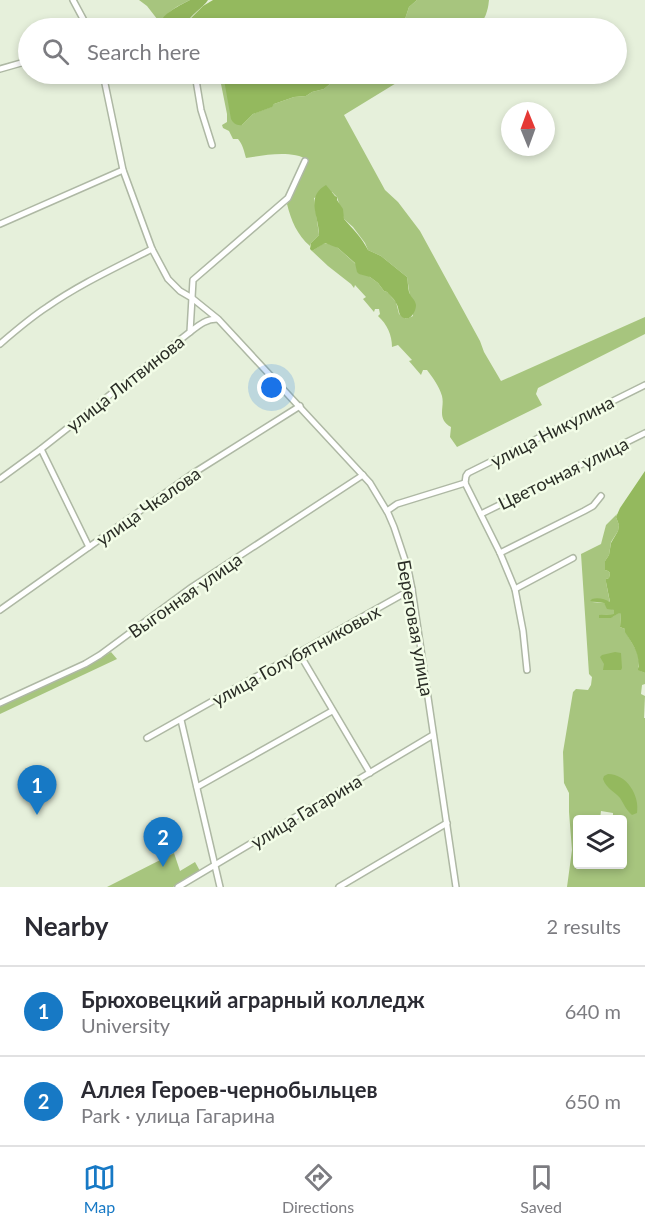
<!DOCTYPE html>
<html lang="en">
<head>
<meta charset="utf-8">
<style>
	body { margin:0; font-family:Lato,sans-serif; background:#f2f2f3; color:#2b2b33 }
	.controls { position:absolute; right:18px; bottom:18px; display:grid; overflow:hidden; border-radius:6px; box-shadow:0 3px 9px #0003 }
	.controls button { width:54px; height:54px; display:grid; place-items:center; padding:0; border:0; border-bottom:2px solid #e1e1e2; background:#fff; color:#2b2b33; font:30px sans-serif }
	.compass { position:absolute; left:501px; top:102px; width:54px; height:54px; border-radius:50%; background:#fff; box-shadow:0 3px 9px #0003; rotate:359deg }
	.you { position:absolute; left:272px; top:388px; width:21px; height:21px; margin:-15px; border:4px solid #fff; border-radius:50%; background:#1a73e8; box-shadow:0 0 0 9px #1a73e833 }
	.badge { display:grid; place-items:center; width:39px; height:39px; border-radius:50%; background:#1779c5; color:#fff; font-size:20px; font-weight:700 }
	.pin { position:absolute; translate:-50% -50px; filter:drop-shadow(0 2px 3px #0008) }
	.pin::after { content:''; position:absolute; top:32px; width:21px; height:18px; background:inherit; clip-path:polygon(0 0,100% 0,50% 100%) }
	.list { margin:0; padding:0; list-style:none }
	h2 { display:flex; justify-content:space-between; align-items:center; height:78px; margin:0; padding:0 24px; font-size:26px }
	h2 small { font-size:20px; font-weight:400; color:#7c7c81 }
	.list li { display:grid; grid-template-columns:39px 1fr auto; gap:18px; align-items:center; box-sizing:border-box; height:90px; padding:0 24px; border-top:2px solid #e1e1e2 }
	.list b { display:block; font-size:22px; white-space:nowrap }
	.list p { margin:0; font-size:20px; white-space:nowrap; color:#7c7c81 }
	.list em { font-size:20px; font-style:normal; color:#7c7c81 }
	.icon { flex:none; width:33px; height:33px; fill:none; stroke:currentColor; stroke-width:2; stroke-linecap:round; stroke-linejoin:round }
	.map { position:relative; flex:none; width:645px; height:887px; overflow:hidden }
	.search { position:absolute; background:#fff; box-shadow:0 3px 9px #0003; left:18px; right:18px; top:18px; height:66px; display:flex; align-items:center; gap:15px; box-sizing:border-box; padding:0 21px; border-radius:33px; color:#7c7c81; font-size:22px }
	.sheet { height:258px; background:#fff }
	nav { display:flex; justify-content:space-around; align-items:center; box-sizing:border-box; height:84px; border-top:2px solid #e1e1e2; background:#fff; font-size:16px; color:#7c7c81 }
	nav a { display:grid; justify-items:center; gap:3px }
	nav .on { color:#1779c5 }
	.map>svg:first-child { display:block }
	.green { fill:#a7c57e; fill-rule:evenodd }
	.forest { fill:#91b55b }
	.water { fill:#94b95e }
	.lines { fill:none; stroke-linecap:round; stroke-linejoin:round }
	.minor-casing { stroke:#aeb8a4; stroke-width:8 }
	.minor { stroke:#fff; stroke-width:5 }
	.labels { text-anchor:middle; dominant-baseline:central; stroke-width:5; stroke-linejoin:round; paint-order:stroke }
	.street-label { font-size:18px; fill:#2a2d26; stroke:#f3fde8 }
</style>
</head>
<body>
<div class="map">
<svg width="645" height="887" viewBox="0 0 645 887">
	<rect width="100%" height="100%" fill="#e6f0db"/>
	<g class="green">
		<path d="M139,0H190C178,6 166,11 161,24L147,6Z"/>
		<path d="M417,0H489C488,11 485,20 477,28H402L409,7Z"/>
		<path d="M219,74H223L226,86L242,125L253,114L271,107L274,104L294,97L306,96L312,92L324,89L331,83L335,81L357,77L359,74H411L344,115L385,190L398,202L420,231L480,341L484,352L501,381L645,317V334L538,388L536,394L542,405L457,447L450,437L451,427C436,418 445,408 442,396C439,386 433,378 427,370H423L421,375L409,361L412,360L398,345L392,347C392,335 387,324 378,316L380,314L379,309H375L374,312L363,299L366,297L355,285L354,288L351,284L328,266L312,251L324,243L333,245L338,248L370,277L378,283L384,291L387,292L396,302L399,314L406,319L413,316L407,277L381,256L368,250L365,243L353,227L344,219L337,197L332,192L314,198L319,235L311,243L310,246C297,235 291,220 287,204L291,199L309,160C290,150 267,155 246,158C244,151 243,145 238,139H233L229,131L223,128L222,125L227,122V114Z"/>
		<path d="M617,514L616,517L619,525L618,531L611,542L609,555L605,561V570L608,571L610,573L609,578L606,579V582L610,603L608,601L592,602L604,603L607,607L614,610V614L602,615C610,620 613,617 619,612L621,614L620,627L625,629C629,642 643,654 638,667L641,671L645,673V684L642,685L641,694L645,696L644,718H645V887H567L572,850L569,812V793L564,783L563,752L573,692L576,689L588,690L591,685L592,677L589,674L581,554L601,544L606,525ZM601,811L613,813V819L622,820V864L606,865L607,866H600L601,865L578,864V820L600,819Z"/>
		<path d="M111,652L117,659L0,714V706L86,667Z"/>
		<path d="M174,853L180,871L195,862L200,871L173,887H107Z"/>
	</g>
	<path class="forest" d="M190,0H208C204,7 189,16 187,23C187,25 188,27 188,28H164C163,27 161,26 161,24C160,14 183,4 190,0Z"/>
	<g class="water">
		<path d="M213,0H417L409,7L402,28H188L187,23L189,20L203,6Z"/>
		<path d="M223,74H359L352,81H335L331,83L324,89L312,92L306,96L294,97L274,104L272,107L253,114L242,125C237,126 233,123 231,119Z"/>
		<path d="M326,185L335,196L337,197V200L343,209L344,219C353,229 362,238 368,250L381,256L407,277C408,282 408,288 409,292C411,298 415,299 416,305C416,312 409,324 401,316C398,313 399,307 396,303C394,298 390,296 387,292L384,291L378,283L370,277L359,274L357,272L355,263L338,248L325,243L312,251L310,249L311,243L319,235C319,216 305,197 326,185Z"/>
		<path d="M645,471V673L638,670C641,655 633,645 625,632V629L620,627L621,614L619,613L611,618H599V615L614,614V610L607,609L604,603L590,601L592,599C598,597 605,599 610,602L606,582V579L609,578L610,573L608,571L605,570V561L609,555L611,543L618,531L619,525L616,517L620,508Z"/>
		<path d="M615,652L621,653L622,668L621,670H603L604,664L600,657L602,655Z"/>
		<path d="M608,774C627,774 640,796 637,813L632,815C626,810 624,804 620,798C615,792 606,788 603,779L604,776Z"/>
	</g>
	<g class="lines">
		<defs>
			<g id="minor">
				<path d="M73,0L88,28"/>
				<path d="M0,69L28,61"/>
				<path d="M103,74L123,170L152,249L168,279L180,291L192,298L218,319L370,483L388,513L394,527L408,569L412,589L456,887"/>
				<path d="M195,74L201,110L212,145"/>
				<path d="M0,224L123,170"/>
				<path d="M190,332C199,325 206,319 217,319"/>
				<path d="M0,344C15,331 30,318 47,307C80,284 117,267 152,249"/>
				<path d="M41,449L89,547"/>
				<path d="M0,479L41,449L190,332L193,280L288,198L305,161"/>
				<path d="M465,483L466,476L468,473L645,385"/>
				<path d="M465,483L500,553L515,589L523,631L527,670"/>
				<path d="M387,511L397,504L465,483"/>
				<path d="M481,514L645,433"/>
				<path d="M500,553L584,511L593,506L601,496"/>
				<path d="M515,589L573,558"/>
				<path d="M0,610L192,474L300,406"/>
				<path d="M299,653L370,773"/>
				<path d="M0,703L85,664L100,655L192,587L363,475"/>
				<path d="M181,720L220,887"/>
				<path d="M147,738L412,589"/>
				<path d="M197,787L332,711"/>
				<path d="M178,887L433,735"/>
				<path d="M339,887L447,823"/>
			</g>
		</defs>
		<use href="#minor" class="minor-casing"/>
		<use href="#minor" class="minor"/>
	</g>
	<g class="labels">
		<g class="street-label">
			<text transform="translate(125 383) rotate(-38)">улица Литвинова</text>
			<text transform="translate(552 431) rotate(-27)">улица Никулина</text>
			<text transform="translate(563 473) rotate(-26)">Цветочная улица</text>
			<text transform="translate(148 506) rotate(-35)">улица Чкалова</text>
			<text transform="translate(185 595) rotate(-35)">Выгонная улица</text>
			<text transform="translate(416 628) rotate(80)">Береговая улица</text>
			<text transform="translate(296 655) rotate(-29)">улица Голубятниковых</text>
			<text transform="translate(306 811) rotate(-31)">улица Гагарина</text>
		</g>
	</g>
</svg>
<div class="controls">
<button><svg class="icon" aria-label="layers" viewBox="0 0 24 24"><path d="M12 4l9 5-9 5-9-5zM3 14l9 5 9-5"/></svg></button>
</div>
<svg class="compass" viewBox="-18 -18 36 36"><path d="M0-13l5 13h-10z" fill="#e53935"/><path d="M0 13l5-13h-10z" fill="#7c7c81"/></svg>
<div class="you"></div>
<div class="pin badge" style="left:37px;top:815px">1</div>
<div class="pin badge" style="left:163px;top:867px">2</div>
<div class="search"><svg class="icon" aria-label="search" viewBox="0 0 24 24"><circle cx="10" cy="10" r="6"/><path d="M15 15l6 6"/></svg>Search here</div>
</div>
<section class="sheet">
<h2>Nearby<small>2 results</small></h2>
<ul class="list">
<li><span class="badge">1</span><div><b>Брюховецкий аграрный колледж</b><p>University</p></div><em>640 m</em></li>
<li><span class="badge">2</span><div><b>Аллея Героев-чернобыльцев</b><p>Park · улица Гагарина</p></div><em>650 m</em></li>
</ul>
</section>
<nav>
<a class="on"><svg class="icon" aria-label="map" viewBox="0 0 24 24"><path d="M3 6l6-2 6 2 6-2v14l-6 2-6-2-6 2zM9 4v14M15 6v14"/></svg>Map</a>
<a><svg class="icon" aria-label="directions" viewBox="0 0 24 24"><path d="M12 3l9 9-9 9-9-9zM9 14v-3h6M13 9l2 2-2 2"/></svg>Directions</a>
<a><svg class="icon" aria-label="saved" viewBox="0 0 24 24"><path d="M7 4h10v16l-5-4-5 4z"/></svg>Saved</a>
</nav>
</body>
</html>
